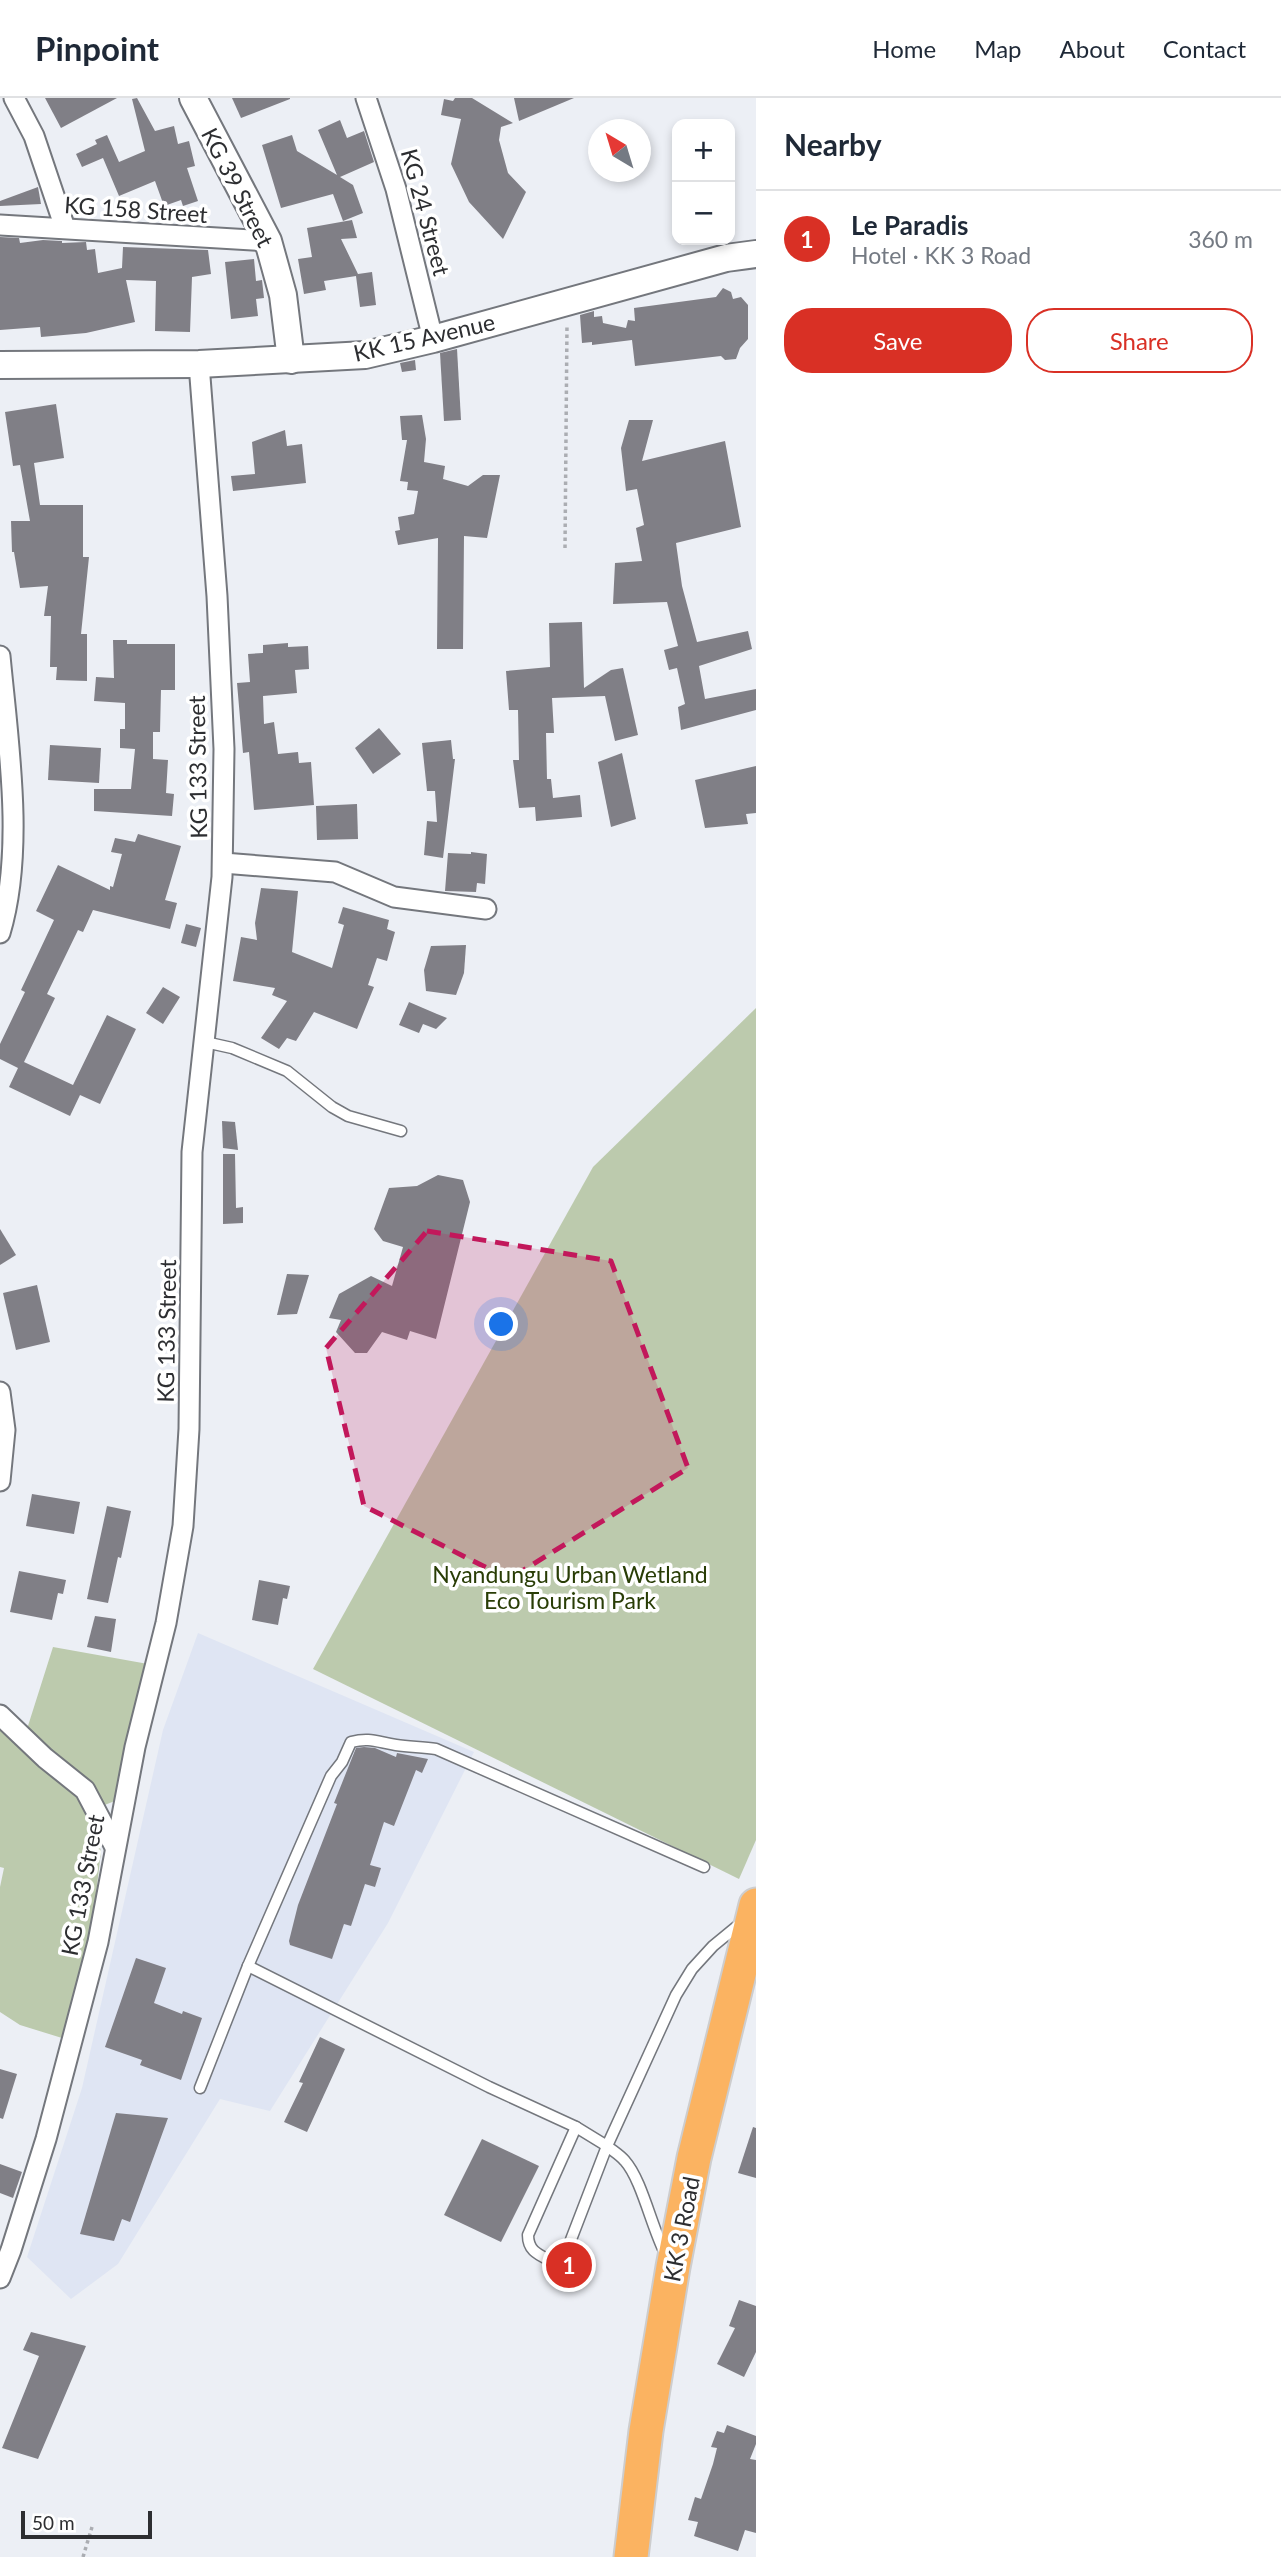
<!DOCTYPE html>
<html lang="en">
<head>
<meta charset="utf-8">
<style>
	body { margin:0; font-family:Lato,sans-serif; background:#f2f2f3; color:#1f2937 }
	.controls { position:absolute; right:21px; top:21px; display:grid; overflow:hidden; border-radius:14px; box-shadow:0 4px 10px #0003 }
	.controls button { width:63px; height:63px; display:grid; place-items:center; padding:0; border:0; border-bottom:2px solid #e0e1e3; background:#fff; color:#1f2937; font:35px sans-serif }
	.compass { position:absolute; left:588px; top:21px; width:63px; height:63px; border-radius:50%; background:#fff; box-shadow:0 4px 10px #0003; rotate:322deg }
	.scale { position:absolute; left:21px; bottom:18px; width:131px; box-sizing:border-box; padding-left:7px; border:4px solid #2d2e31; border-top:0; font-size:19px; line-height:24px; white-space:nowrap; color:#2d2e31; -webkit-text-stroke:5px #fff; paint-order:stroke }
	.you { position:absolute; left:502px; top:1227px; width:24px; height:24px; margin:-18px; border:5px solid #fff; border-radius:50%; background:#1a73e8; box-shadow:0 0 0 10px #1a73e833 }
	.badge { display:grid; place-items:center; width:46px; height:46px; border-radius:50%; background:#d93025; color:#fff; font-size:23px; font-weight:700 }
	.pin { position:absolute; translate:-50% -50%; border:4px solid #fff; box-shadow:0 2px 7px #0006 }
	.list { margin:0; padding:0; list-style:none }
	h2 { display:flex; justify-content:space-between; align-items:center; height:91px; margin:0; padding:0 28px; font-size:30px }
	h2 small { font-size:23px; font-weight:400; color:#747a83 }
	.list li { display:grid; grid-template-columns:46px 1fr auto; gap:21px; align-items:center; box-sizing:border-box; height:98px; padding:0 28px; border-top:2px solid #e0e1e3 }
	.list b { display:block; font-size:26px; white-space:nowrap }
	.list p { margin:0; font-size:23px; white-space:nowrap; color:#747a83 }
	.list em { font-size:23px; font-style:normal; color:#747a83 }
	.actions { display:flex; gap:14px; padding:21px 28px }
	.actions a { flex:1; padding:16px 0; border:2px solid #d93025; border-radius:28px; text-align:center; font-size:24px; color:#d93025 }
	.actions .main { background:#d93025; color:#fff }
	.map { position:relative; flex:none; width:756px; height:2459px; overflow:hidden }
	header { display:flex; align-items:center; gap:42px; box-sizing:border-box; height:98px; padding:0 35px; background:#fff; border-bottom:2px solid #e0e1e3 }
	header strong { font-size:33px }
	nav { display:flex; gap:38px; margin-inline-start:auto; font-size:24px }
	main { display:flex }
	aside { flex:1; background:#fff }
	.map>svg:first-child { display:block }
	.built { fill:#dfe5f3 }
	.green { fill:#bccaad }
	.building { fill:#807f86 }
	.lines { fill:none; stroke-linecap:round; stroke-linejoin:round }
	.lane-casing { stroke:#74777d; stroke-width:13 }
	.street-casing { stroke:#74777d; stroke-width:23 }
	.secondary-casing { stroke:#74777d; stroke-width:30 }
	.highway-casing { stroke:#cdcdce; stroke-width:37 }
	.path { stroke:#abadb2; stroke-width:3.5; stroke-dasharray:3.5 3.5; stroke-linecap:butt }
	.lane { stroke:#fff; stroke-width:10 }
	.street { stroke:#fff; stroke-width:19 }
	.secondary { stroke:#fff; stroke-width:26 }
	.highway { stroke:#fbb361; stroke-width:33 }
	.marked { fill:#c2185b; fill-opacity:0.2; stroke:#c2185b; stroke-width:5; stroke-dasharray:14 9; stroke-linejoin:round }
	.labels { text-anchor:middle; dominant-baseline:central; stroke-width:7; stroke-linejoin:round; paint-order:stroke }
	.street-label { font-size:23px; fill:#2d2e31; stroke:#fff }
	.park-label { font-size:23px; fill:#293d06; stroke:#fff }
</style>
</head>
<body>
<header>
<strong>Pinpoint</strong>
<nav><a>Home</a><a>Map</a><a>About</a><a>Contact</a></nav>
</header>
<main>
<div class="map">
<svg width="756" height="2459" viewBox="0 0 756 2459">
	<rect width="100%" height="100%" fill="#eceff5"/>
	<path class="built" d="M198,1535L474,1654L388,1825L270,2013L220,2001L118,2166L71,2201L27,2159L82,1990L163,1632Z"/>
	<g class="green">
		<path d="M756,910V1742L739,1781L313,1571L593,1069Z"/>
		<path d="M53,1549L148,1566L120,1701L102,1708L97,1694L59,1664L27,1631Z"/>
		<path d="M0,1626L36,1664L84,1705L101,1753L92,1832L62,1940L20,1927L0,1914V1789L4,1770L0,1769Z"/>
	</g>
	<g class="building">
		<path d="M45,0H117L61,30Z"/>
		<path d="M137,0L155,33L174,28L178,46L189,43L195,68L187,70L198,103L183,108L181,102L164,108L155,83L119,98L103,60L82,69L76,56L97,46L95,42L107,37L119,64L145,53L132,1Z"/>
		<path d="M232,0H290V1L241,20Z"/>
		<path d="M455,0H472L513,25L501,29L499,42L508,75L526,94L503,141L469,104L451,66L461,21L441,17L444,1L453,3Z"/>
		<path d="M514,0H574L519,23Z"/>
		<path d="M340,22L347,40L364,33L374,64L340,79L353,87L363,115L343,123L333,96L281,110L262,47L292,37L297,53L337,77L318,32Z"/>
		<path d="M38,89L41,106L0,108V103Z"/>
		<path d="M352,122L357,140L341,141L358,176L372,174L376,207L360,209L356,178L324,183L326,192L304,196L298,161L312,159L307,130Z"/>
		<path d="M0,139L19,140L20,145L43,142L62,143V145L86,144L87,152L95,151L98,175L122,170L123,149L208,152L211,176L192,179L190,234L155,233L156,183L126,182L135,224L86,235L41,239L40,229L0,232Z"/>
		<path d="M254,161L256,183L262,182L264,200L256,201L258,218L231,221L225,164Z"/>
		<path d="M723,190L731,194L733,201L741,199L748,207V241L740,250L736,261L725,262L721,258L635,268L632,242L592,247V244L582,245L580,217L594,213V219L602,218L603,225L626,230L628,222L635,223L634,210L716,199Z"/>
		<path d="M457,251L461,322L444,323L440,255Z"/>
		<path d="M415,262L416,272L402,274L400,265Z"/>
		<path d="M56,306L64,360L34,365L40,407H83V459H89L81,536H87V583L56,582L57,569H50L51,518H44L48,488L20,490L14,454H12L11,423H30L20,367L13,368L5,314Z"/>
		<path d="M422,317L426,341L424,364L445,368L443,381L468,388L483,377H500L487,440L464,438L463,551H437L438,440L398,447L395,433L400,432L398,419L414,416L418,393L407,392L408,384L400,383L407,342H402L400,318Z"/>
		<path d="M629,322H653L642,363L725,343L741,429L676,445L682,488L697,544L748,533L752,551L699,568L705,601L756,591V612L681,632L678,609L685,606L677,570L669,572L664,552L678,548L667,504L613,506L615,465L642,463L636,430L644,427L637,391L626,393L621,350Z"/>
		<path d="M285,332L287,348L302,346L306,385L233,393L231,378L255,376L252,344Z"/>
		<path d="M582,524L584,590L611,572L623,570L638,637L615,643L605,598L552,600L554,635H546L547,681H551L553,700L580,697L582,719L536,723L535,709L519,710L513,662H519L518,612H509L506,573L550,569L549,525Z"/>
		<path d="M113,542H127V546H175V592H161L160,634H153V661L168,662L166,695L174,696L172,718L94,713V691H131L135,651L120,650V631H125V605L94,603L96,579L114,580Z"/>
		<path d="M288,545V549L308,548L309,571L295,572L297,595L263,598L264,626L274,624L278,656L298,654L299,665L311,664L314,707L254,712L249,654L243,655L237,585L250,584L248,556L263,555V547Z"/>
		<path d="M379,630L401,656L373,676L355,650Z"/>
		<path d="M451,642L453,661H455L443,760L424,757L427,723L437,724L435,693H427L422,645Z"/>
		<path d="M50,647L101,650L99,685L48,682Z"/>
		<path d="M622,655L636,721L611,729L598,664Z"/>
		<path d="M756,668V715L746,716L748,726L705,730L695,682Z"/>
		<path d="M357,706L358,741L317,742L316,708Z"/>
		<path d="M138,736L181,748L165,802L177,805L170,831L93,812L83,834L78,832L47,896L55,900L24,964L73,987L107,917L136,931L100,1006L80,997L70,1018L9,989L18,970L0,961V946L25,894L21,892L54,822L36,813L58,767L110,792V788L113,789L122,756L111,754L115,740L135,744Z"/>
		<path d="M471,754L487,756L485,786L477,785L476,794L445,793L448,755L471,756Z"/>
		<path d="M261,790L298,793L292,854L332,870L344,827L338,825L343,809L389,822L387,831L395,834L387,863L377,860L368,887L374,889L357,931L314,914L296,943L287,940L279,951L261,940L287,903L272,897L275,890L233,883L241,839L257,842L255,825Z"/>
		<path d="M186,826L201,830L196,849L181,845Z"/>
		<path d="M466,847L464,875L456,897L426,893L424,872L431,848Z"/>
		<path d="M163,889L180,899L163,926L146,915Z"/>
		<path d="M409,904L437,916L447,920L436,931L423,926L419,935L399,927Z"/>
		<path d="M222,1023L235,1024L238,1052L223,1050Z"/>
		<path d="M223,1056H235L236,1110L243,1109V1125L223,1126Z"/>
		<path d="M438,1077L463,1082L470,1104L436,1241L410,1233L407,1242L382,1234L367,1255H355L336,1234L341,1222L329,1220L339,1196L371,1178L392,1188L403,1149L383,1143L374,1131L389,1090L417,1088Z"/>
		<path d="M0,1131L16,1157L0,1167Z"/>
		<path d="M287,1176L309,1177L297,1216L277,1217Z"/>
		<path d="M37,1187L50,1244L16,1252L3,1195Z"/>
		<path d="M32,1396L80,1404L74,1436L26,1428Z"/>
		<path d="M107,1408L131,1413L121,1460L118,1459L108,1505L87,1501Z"/>
		<path d="M19,1473L66,1482L63,1496L58,1495L52,1522L10,1514Z"/>
		<path d="M259,1482L290,1488L287,1501L283,1500L278,1527L252,1522Z"/>
		<path d="M95,1518L116,1521L111,1554L87,1549Z"/>
		<path d="M364,1649L375,1650L396,1659L397,1655L428,1661L422,1675L416,1672L394,1728L384,1724L370,1767L381,1770L375,1789L365,1786L351,1828L344,1826L332,1861L290,1847L289,1843L298,1807L337,1706L334,1705L356,1650Z"/>
		<path d="M136,1860L166,1870L154,1905L182,1916L183,1913L202,1920L181,1982L140,1967L142,1962L105,1949Z"/>
		<path d="M320,1939L345,1951L307,2034L284,2024L303,1985L299,1984Z"/>
		<path d="M0,1971L17,1976L3,2021L0,2020Z"/>
		<path d="M116,2015L168,2020L130,2124L122,2121L114,2143L80,2136Z"/>
		<path d="M753,2029L756,2030V2080L738,2075Z"/>
		<path d="M482,2041L539,2068L501,2144L444,2117Z"/>
		<path d="M0,2066L22,2074L13,2100L0,2095Z"/>
		<path d="M739,2202L756,2208V2254L744,2279L717,2266L735,2230L729,2228Z"/>
		<path d="M31,2234L86,2248L38,2361L2,2350L39,2258L23,2252Z"/>
		<path d="M727,2327L756,2338V2346L750,2361L756,2362V2435L745,2432L738,2453L694,2438L698,2424L688,2422L695,2399L701,2401L713,2366L717,2350L711,2349L717,2333L724,2335Z"/>
	</g>
	<g class="lines">
		<defs>
			<g id="lane">
				<path d="M205,944L232,950L287,973L332,1009L348,1018L401,1033"/>
				<path d="M248,1868L489,1989L576,2029L607,2048L676,1897L692,1871L713,1848L741,1825"/>
				<path d="M200,1990L248,1868L331,1678L342,1664L351,1644C370,1639 377,1644 396,1647C410,1649 423,1649 436,1651L704,1769"/>
				<path d="M576,2029L528,2137C528,2152 537,2156 549,2162L558,2160L567,2152L607,2048C613,2053 620,2057 625,2063C642,2082 652,2131 666,2157"/>
			</g>
			<g id="street">
				<path d="M14,0L34,38L65,130"/>
				<path d="M366,0L396,91L433,241"/>
				<path d="M0,127L268,143"/>
				<path d="M0,558C8,643 25,752 0,835"/>
				<path d="M223,765L335,774L394,799L486,811"/>
				<path d="M0,1294L5,1332L0,1383"/>
				<path d="M0,1617L45,1660L85,1692L115,1749"/>
				<path d="M0,2180L11,2152L46,2041L98,1844L135,1649L166,1525L183,1428L189,1331L192,1054L222,779L224,651L217,498L199,266"/>
			</g>
			<g id="secondary">
				<path d="M193,0L268,143L283,197L291,262"/>
				<path d="M0,267L199,266L365,257L433,241L726,160L756,156"/>
			</g>
			<path id="highway" d="M631,2459L646,2333L673,2169L694,2060L756,1807"/>
		</defs>
		<use href="#lane" class="lane-casing"/>
		<use href="#street" class="street-casing"/>
		<use href="#secondary" class="secondary-casing"/>
		<use href="#highway" class="highway-casing"/>
		<g class="path">
			<path d="M565,450L567,226"/>
			<path d="M83,2459L92,2429"/>
		</g>
		<use href="#lane" class="lane"/>
		<use href="#street" class="street"/>
		<use href="#secondary" class="secondary"/>
		<use href="#highway" class="highway"/>
	</g>
	<path class="marked" d="M427,1133L611,1163L688,1370L509,1481L364,1408L326,1250Z"/>
	<g class="labels">
		<g class="street-label">
			<text transform="translate(238 89) rotate(63)">KG 39 Street</text>
			<text transform="translate(136 111) rotate(4)">KG 158 Street</text>
			<text transform="translate(426 114) rotate(75)">KG 24 Street</text>
			<text transform="translate(424 239) rotate(-13)">KK 15 Avenue</text>
			<text transform="translate(197 669) rotate(-91)">KG 133 Street</text>
			<text transform="translate(166 1233) rotate(-89)">KG 133 Street</text>
			<text transform="translate(82 1787) rotate(-79)">KG 133 Street</text>
			<text transform="translate(681 2131) rotate(-79)">KK 3 Road</text>
		</g>
		<g class="park-label">
			<text x="570" y="1476">Nyandungu Urban Wetland<tspan x="570" dy="26">Eco Tourism Park</tspan></text>
		</g>
	</g>
</svg>
<div class="controls">
<button>+</button>
<button>−</button>
</div>
<svg class="compass" viewBox="-18 -18 36 36"><path d="M0-13l5 13h-10z" fill="#e53935"/><path d="M0 13l5-13h-10z" fill="#747a83"/></svg>
<div class="scale">50 m</div>
<div class="you"></div>
<div class="pin badge" style="left:569px;top:2167px">1</div>
</div>
<aside>
<h2>Nearby<small></small></h2>
<ul class="list">
<li><span class="badge">1</span><div><b>Le Paradis</b><p>Hotel · KK 3 Road</p></div><em>360 m</em></li>
</ul>
<div class="actions"><a class="main">Save</a><a>Share</a></div>
</aside>
</main>
</body>
</html>
